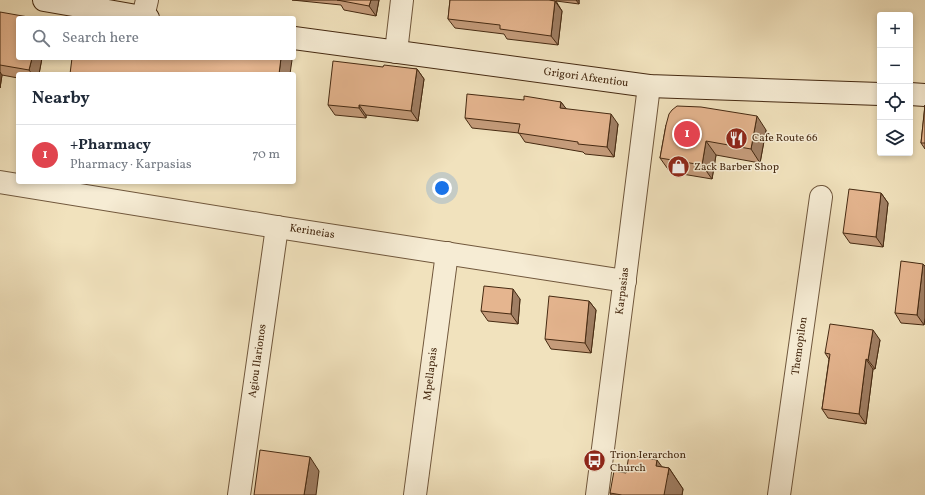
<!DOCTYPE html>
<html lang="en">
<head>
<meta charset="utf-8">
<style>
	body { margin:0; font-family:Vollkorn,serif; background:#f2f2f3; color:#1f2937 }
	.controls { position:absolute; right:12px; top:12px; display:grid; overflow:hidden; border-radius:4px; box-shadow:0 2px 6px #0003 }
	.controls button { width:36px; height:36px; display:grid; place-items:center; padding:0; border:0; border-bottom:1px solid #e0e1e3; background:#fff; color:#1f2937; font:20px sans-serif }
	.you { position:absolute; left:442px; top:188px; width:14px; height:14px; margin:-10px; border:3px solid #fff; border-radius:50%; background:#1a73e8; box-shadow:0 0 0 6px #1a73e833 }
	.badge { display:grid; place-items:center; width:26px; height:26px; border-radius:50%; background:#8f2418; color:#fff; font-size:13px; font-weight:700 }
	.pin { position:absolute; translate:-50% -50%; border:2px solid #fff; box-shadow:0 1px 4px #0006 }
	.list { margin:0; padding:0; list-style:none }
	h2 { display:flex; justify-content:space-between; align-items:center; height:52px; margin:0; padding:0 16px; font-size:17px }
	h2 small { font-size:13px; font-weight:400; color:#747a83 }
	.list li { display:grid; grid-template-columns:26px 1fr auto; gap:12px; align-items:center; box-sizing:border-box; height:60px; padding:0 16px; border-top:1px solid #e0e1e3 }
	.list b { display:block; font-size:15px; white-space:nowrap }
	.list p { margin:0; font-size:13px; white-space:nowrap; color:#747a83 }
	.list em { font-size:13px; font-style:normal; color:#747a83 }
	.icon { flex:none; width:22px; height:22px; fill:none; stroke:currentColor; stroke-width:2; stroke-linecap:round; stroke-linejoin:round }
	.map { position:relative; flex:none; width:925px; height:495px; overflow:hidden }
	.search { position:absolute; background:#fff; box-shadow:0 2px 6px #0003; left:16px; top:16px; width:280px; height:44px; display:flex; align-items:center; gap:10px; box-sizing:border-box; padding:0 14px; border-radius:4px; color:#747a83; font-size:15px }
	.panel { position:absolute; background:#fff; box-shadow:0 2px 6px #0003; left:16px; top:72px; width:280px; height:112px; border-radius:4px }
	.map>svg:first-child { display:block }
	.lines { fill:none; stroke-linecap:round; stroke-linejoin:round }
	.street-casing { stroke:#70573c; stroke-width:24 }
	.secondary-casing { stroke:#452911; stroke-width:24 }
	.street { stroke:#f6ecd4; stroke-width:22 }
	.secondary { stroke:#f6ecd4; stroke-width:22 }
	.wall { fill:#c59c7b; stroke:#452911 }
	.shaded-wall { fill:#a07f64; stroke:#452911 }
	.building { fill:#e5b58f; stroke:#452911 }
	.labels { text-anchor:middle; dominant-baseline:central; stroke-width:3; stroke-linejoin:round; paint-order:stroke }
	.street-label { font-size:11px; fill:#452911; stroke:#f6ecd4 }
	.poi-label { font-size:11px; fill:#452911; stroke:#f6ecd4; text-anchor:start }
</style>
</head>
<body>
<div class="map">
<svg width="925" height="495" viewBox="0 0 925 495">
	<rect width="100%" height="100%" fill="#f1e2bd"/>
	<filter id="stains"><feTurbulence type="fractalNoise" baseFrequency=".005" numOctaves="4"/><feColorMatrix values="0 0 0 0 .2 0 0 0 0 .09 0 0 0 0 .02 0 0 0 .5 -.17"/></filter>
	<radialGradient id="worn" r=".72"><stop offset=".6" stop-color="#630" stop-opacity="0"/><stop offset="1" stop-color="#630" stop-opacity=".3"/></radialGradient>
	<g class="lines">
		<defs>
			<g id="street">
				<path d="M143,17L147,0"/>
				<path d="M396,52L402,0"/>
				<path d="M0,182L277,227L625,281"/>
				<path d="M239,495L277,227"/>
				<path d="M415,495L447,253"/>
				<path d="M597,495L626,270L649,86"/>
				<path d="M779,495L821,197"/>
			</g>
			<g id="secondary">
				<path d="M44,0L148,18"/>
				<path d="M294,38L649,86L880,94"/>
				<path d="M910,94L925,95"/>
			</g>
		</defs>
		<use href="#street" class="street-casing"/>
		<use href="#secondary" class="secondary-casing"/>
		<use href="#street" class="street"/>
		<use href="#secondary" class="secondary"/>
	</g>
	<g class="wall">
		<path d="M292,0H379L376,16L344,10L341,5Z"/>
		<path d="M450,0H579V4L556,1L562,11L558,45L507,39L504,34L455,28L448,19Z"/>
		<path d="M0,12L18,58H42L39,74H18V78L2,75L0,88Z"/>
		<path d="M383,67L417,69L424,79L418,121L366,115V118L335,115L328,105Z"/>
		<path d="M524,100L561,102L566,109L618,124L614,157L585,154L583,152L525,142L519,133L472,128L465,118Z"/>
		<path d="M925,105V149L921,143Z"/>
		<path d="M666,125L766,130L760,163L716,155L712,179L670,172L660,158Z"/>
		<path d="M881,193L888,203L883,247L850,243L843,233Z"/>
		<path d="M923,264L925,266V318L924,325L901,323L895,313Z"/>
		<path d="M520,299L518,324L488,321L481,311Z"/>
		<path d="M589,301L596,310L591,353L551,349L545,339Z"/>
		<path d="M880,340L875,369H873L866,424L828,418L822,409L829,359L825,353Z"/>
		<path d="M662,467L669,468L683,489L682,495H611L610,493L626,473Z"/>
	</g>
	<g class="shaded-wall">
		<path d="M371,0H379L376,16L369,6Z"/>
		<path d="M576,0H579V4Z"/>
		<path d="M555,1L562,11L558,45L551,36Z"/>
		<path d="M32,58H42L39,74H32L29,70Z"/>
		<path d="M281,58H290L292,60L290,74H279Z"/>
		<path d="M417,69L424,79L418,121L411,111Z"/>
		<path d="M0,72L2,75L0,88Z"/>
		<path d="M561,102L568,111L560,108Z"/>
		<path d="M359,105L366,115V118L359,108Z"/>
		<path d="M611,114L618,124L614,157L607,147Z"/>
		<path d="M757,116L766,130L760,163L751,149Z"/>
		<path d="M706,141L716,155L712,179L702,165Z"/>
		<path d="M881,193L888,203L883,247L876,237Z"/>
		<path d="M923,264L925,266V318L924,325L917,315Z"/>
		<path d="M513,289L520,299L518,324L511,314Z"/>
		<path d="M589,301L596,310L591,353L585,343Z"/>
		<path d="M873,330L880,340L875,369L868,360Z"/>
		<path d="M866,359L873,369L866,424L859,414Z"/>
		<path d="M310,457L319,471L316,495H304Z"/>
		<path d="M657,460L668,475L669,468L683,489L682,495H664L656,466Z"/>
	</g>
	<g class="building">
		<path d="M337,0H371L369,6Z"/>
		<path d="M450,0H549L555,1L551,36L500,29V25L448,19Z"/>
		<path d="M0,12L34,18H18V58H32L29,70L0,65Z"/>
		<path d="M72,58H281L279,74H70Z"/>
		<path d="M333,61L383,67L384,65L417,69L411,111L359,105V108L328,105Z"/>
		<path d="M467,94L524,100V96L561,102L560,108L611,114L607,147L578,144V142L518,133L520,124L465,118Z"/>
		<path d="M925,105V143H921Z"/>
		<path d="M677,106L701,107L757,116L751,149L706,141L702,165L660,158L666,125L669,114L672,110Z"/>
		<path d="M849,189L881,193L876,237L843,233Z"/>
		<path d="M901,261L923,264L917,315L895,313Z"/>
		<path d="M484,286L513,289L511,314L481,311Z"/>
		<path d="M549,296L589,301L585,343L545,339Z"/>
		<path d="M830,324L873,330L868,360L866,359L859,414L822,409L830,354L825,353Z"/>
		<path d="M260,450L310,457L304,495H254Z"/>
		<path d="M629,455L657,460L656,466L669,468L664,495H622L610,493L614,471L626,473Z"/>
	</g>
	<defs>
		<symbol id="restaurant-disc" viewBox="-11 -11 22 22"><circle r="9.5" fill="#8f2418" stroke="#f6ecd4"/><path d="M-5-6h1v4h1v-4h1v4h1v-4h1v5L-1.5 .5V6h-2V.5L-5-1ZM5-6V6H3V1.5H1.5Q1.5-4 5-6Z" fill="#fff"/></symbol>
		<symbol id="shop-disc" viewBox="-11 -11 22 22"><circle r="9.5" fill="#8f2418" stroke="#f6ecd4"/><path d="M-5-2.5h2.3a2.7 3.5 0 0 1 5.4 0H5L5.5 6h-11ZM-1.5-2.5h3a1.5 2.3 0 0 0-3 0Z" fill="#fff"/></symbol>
		<symbol id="bus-disc" viewBox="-11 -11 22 22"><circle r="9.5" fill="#8f2418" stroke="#f6ecd4"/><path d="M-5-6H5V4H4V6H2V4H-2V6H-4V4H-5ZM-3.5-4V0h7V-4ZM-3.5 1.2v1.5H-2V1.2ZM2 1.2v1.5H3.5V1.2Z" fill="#fff"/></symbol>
	</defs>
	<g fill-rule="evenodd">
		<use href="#restaurant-disc" x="724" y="126" width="25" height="25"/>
		<use href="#shop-disc" x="666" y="154" width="25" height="25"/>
		<use href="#bus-disc" x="582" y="448" width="25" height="25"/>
	</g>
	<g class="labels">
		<g class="street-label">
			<text transform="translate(586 78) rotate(8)">Grigori Afxentiou</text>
			<text transform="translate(312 232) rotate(9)">Kerineias</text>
			<text transform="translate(623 291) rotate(-83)">Karpasias</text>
			<text transform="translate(800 346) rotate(-82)">Themopilon</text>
			<text transform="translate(258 361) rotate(-82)">Agiou Ilarionos</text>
			<text transform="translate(431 374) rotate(-83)">Mpellapais</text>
		</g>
		<g class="poi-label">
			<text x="752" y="138">Cafe Route 66</text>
			<text x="694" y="167">Zack Barber Shop</text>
			<text x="610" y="455">Trion Ierarchon<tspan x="610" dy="13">Church</tspan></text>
		</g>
	</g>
	<rect width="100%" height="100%" filter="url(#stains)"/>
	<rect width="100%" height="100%" fill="url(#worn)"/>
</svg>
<div class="controls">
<button>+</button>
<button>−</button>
<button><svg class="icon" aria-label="locate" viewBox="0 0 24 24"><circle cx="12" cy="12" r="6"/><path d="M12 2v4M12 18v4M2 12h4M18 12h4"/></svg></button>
<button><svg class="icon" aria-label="layers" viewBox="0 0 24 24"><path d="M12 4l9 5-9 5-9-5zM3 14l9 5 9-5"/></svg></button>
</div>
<div class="you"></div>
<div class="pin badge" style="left:687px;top:134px;background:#e0444e">1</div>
<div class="search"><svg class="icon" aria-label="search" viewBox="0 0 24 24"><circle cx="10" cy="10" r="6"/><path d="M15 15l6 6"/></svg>Search here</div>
<section class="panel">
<h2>Nearby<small></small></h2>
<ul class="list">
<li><span class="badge" style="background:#e0444e">1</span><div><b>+Pharmacy</b><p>Pharmacy · Karpasias</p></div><em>70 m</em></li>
</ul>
</section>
</div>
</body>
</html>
